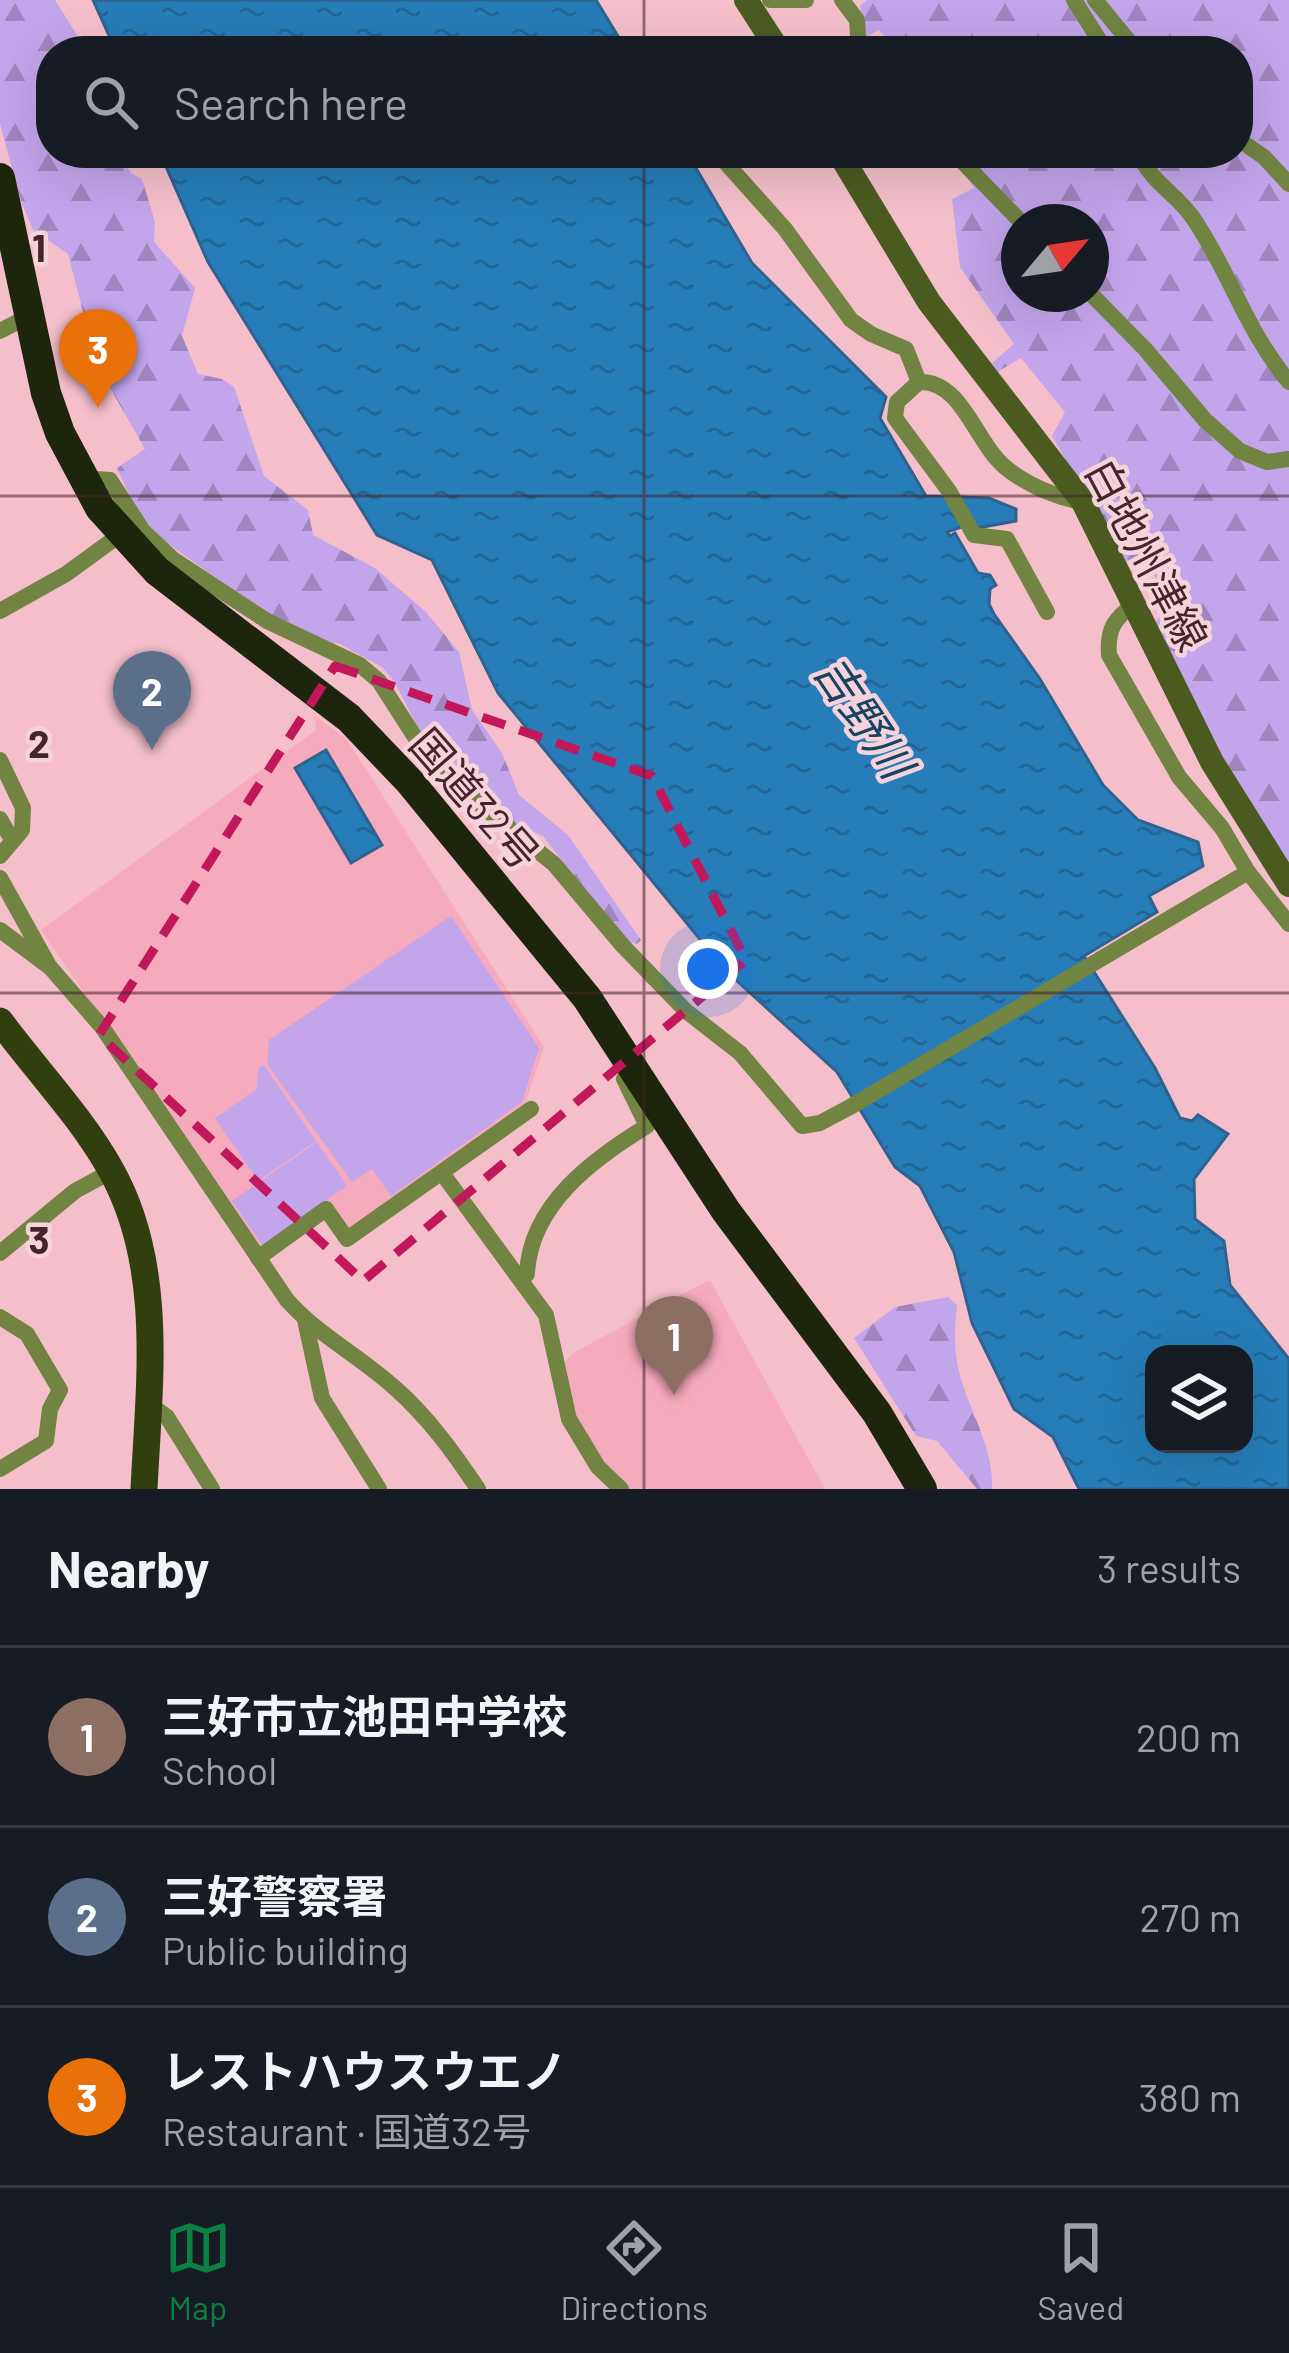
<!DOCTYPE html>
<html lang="en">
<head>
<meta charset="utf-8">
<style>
	body { margin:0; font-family:Barlow,"Noto Sans JP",sans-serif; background:#20242c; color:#f1f3f6 }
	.controls { position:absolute; right:36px; bottom:36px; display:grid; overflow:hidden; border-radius:24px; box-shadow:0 12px 48px #0002 }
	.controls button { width:108px; height:108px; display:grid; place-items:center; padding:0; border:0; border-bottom:3px solid #363941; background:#171b24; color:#f1f3f6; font:60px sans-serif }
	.compass { position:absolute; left:1001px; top:204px; width:108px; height:108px; border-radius:50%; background:#171b24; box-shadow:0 12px 48px #0002; rotate:61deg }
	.you { position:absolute; left:708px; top:969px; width:42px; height:42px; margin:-30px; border:9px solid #fff; border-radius:50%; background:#1a73e8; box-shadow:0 0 0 18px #1a73e833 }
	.badge { display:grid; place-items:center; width:78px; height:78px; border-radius:50%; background:#0b8043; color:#fff; font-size:39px; font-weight:700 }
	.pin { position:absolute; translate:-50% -99px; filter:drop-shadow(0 3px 6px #0008) }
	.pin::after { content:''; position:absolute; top:63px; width:42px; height:36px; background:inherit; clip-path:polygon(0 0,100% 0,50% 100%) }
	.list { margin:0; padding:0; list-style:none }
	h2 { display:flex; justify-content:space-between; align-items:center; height:156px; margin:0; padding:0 48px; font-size:51px }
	h2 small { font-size:39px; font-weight:400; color:#9ea1a6 }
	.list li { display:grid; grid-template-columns:78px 1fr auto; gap:36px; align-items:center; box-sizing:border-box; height:180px; padding:0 48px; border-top:3px solid #363941 }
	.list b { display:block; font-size:45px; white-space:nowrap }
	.list p { margin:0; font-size:39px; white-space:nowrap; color:#9ea1a6 }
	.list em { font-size:39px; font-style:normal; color:#9ea1a6 }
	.icon { flex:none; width:66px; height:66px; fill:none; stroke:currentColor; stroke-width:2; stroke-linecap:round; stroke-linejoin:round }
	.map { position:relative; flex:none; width:1289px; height:1489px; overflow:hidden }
	.search { position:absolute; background:#171b24; box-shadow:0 12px 48px #0002; left:36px; right:36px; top:36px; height:132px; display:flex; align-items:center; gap:30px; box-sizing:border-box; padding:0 42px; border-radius:48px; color:#9ea1a6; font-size:45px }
	.sheet { height:696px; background:#171b24 }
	nav { display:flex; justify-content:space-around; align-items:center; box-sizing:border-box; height:168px; border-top:3px solid #363941; background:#171b24; font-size:33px; color:#9ea1a6 }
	nav a { display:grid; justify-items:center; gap:6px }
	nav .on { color:#0b8043 }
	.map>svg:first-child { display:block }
	.built { fill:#f6aabd }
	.green { fill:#c2a5eb }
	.forest { fill:url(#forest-firs); fill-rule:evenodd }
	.water { fill:url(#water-ripples); stroke:#30628f; stroke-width:3; fill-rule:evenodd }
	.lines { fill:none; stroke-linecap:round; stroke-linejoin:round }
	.street { stroke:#718442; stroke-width:16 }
	.secondary { stroke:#4b5b20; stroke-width:24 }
	.primary { stroke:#313e0e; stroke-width:27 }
	.highway { stroke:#1e250d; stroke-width:30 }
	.marked { fill:none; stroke:#c2185b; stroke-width:9; stroke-dasharray:24 15; stroke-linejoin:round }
	.grid { fill:none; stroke:#46242e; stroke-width:3; stroke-opacity:0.55 }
	.labels { text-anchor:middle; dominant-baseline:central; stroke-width:9; stroke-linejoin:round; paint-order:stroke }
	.street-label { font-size:42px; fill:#46242e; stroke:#f6d2da }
	.water-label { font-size:45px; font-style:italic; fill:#184463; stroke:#f6d2da }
	.grid-label { font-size:39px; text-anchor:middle; font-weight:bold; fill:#46242e; stroke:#f6d2da; stroke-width:9; stroke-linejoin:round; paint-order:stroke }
</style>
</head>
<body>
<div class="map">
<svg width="1289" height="1489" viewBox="0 0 1289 1489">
	<defs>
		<pattern id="forest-firs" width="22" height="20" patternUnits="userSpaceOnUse" patternTransform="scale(3)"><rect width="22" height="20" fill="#c2a5eb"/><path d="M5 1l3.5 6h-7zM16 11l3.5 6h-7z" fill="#9f86bf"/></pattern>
		<pattern id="water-ripples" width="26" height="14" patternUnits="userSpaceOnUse" patternTransform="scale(3)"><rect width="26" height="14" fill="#267db8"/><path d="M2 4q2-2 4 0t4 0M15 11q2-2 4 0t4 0" fill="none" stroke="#236696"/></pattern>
	</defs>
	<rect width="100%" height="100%" fill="#f4bfcb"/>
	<g class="built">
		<path d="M314,715L347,740L544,1047L525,1105L350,1230L329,1201L261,1250L41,930L316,730Z"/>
		<path d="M707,1281L711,1282L825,1489H627L598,1459L580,1430L565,1362L573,1353Z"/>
	</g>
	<g class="green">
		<path d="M451,916L539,1048L522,1102L391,1196L372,1169L352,1182L267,1064L269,1040Z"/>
		<path d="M264,1065L316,1141L258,1181L215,1118L257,1089L258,1069Z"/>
		<path d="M317,1142L347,1186L262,1245L232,1201Z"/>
	</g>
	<g class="forest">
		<path d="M0,0H55L87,51H51V153H119L131,173L142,179L155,222L154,242L195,288L182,336L198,374L222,379L234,387L264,476L308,510L313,535L375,568L426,612L459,652L472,710L502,753L519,795L568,835L641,940L637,944L629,942L608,921L543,836L520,826L457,777L428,747L394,681L382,667L338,643H326L265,614L154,533L134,506L117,468L145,449L97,365L68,254L33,230L21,201L0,124Z"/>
		<path d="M867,0H1289V865L1234,779L1155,622L1170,606L1145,557L1124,561L1052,436L1065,412L1021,358L997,372L992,363L1014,344L960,267L952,199L974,188L950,153H1238V51H898L879,30L866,37L860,6ZM1019,222H1091V294H1019Z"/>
		<path d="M948,1297L957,1305C955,1324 954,1343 957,1362C965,1406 994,1443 992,1489H977L937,1441L916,1436L854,1338L895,1307Z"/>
	</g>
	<g class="water">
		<path d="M93,0H596L627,51H116Z"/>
		<path d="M160,153H687L752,263L886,397L880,418L926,496L989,498L1016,509V521L977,528L973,523L947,532L950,536L955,533L978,573L990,575L996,585L990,589L989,604L994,614L1040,679L1103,785L1138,820L1198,842L1203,866L1149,896L1157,912L1084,956L1155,1068L1180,1118L1192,1121L1198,1115L1228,1134L1194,1179L1195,1219L1224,1241L1230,1285L1289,1359V1489H1079L1053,1437L1014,1409L972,1323L954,1252L920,1186L895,1167L837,1072L726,971L498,693L432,560L377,535L208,262ZM1154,1354H1244V1444H1154Z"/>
		<path d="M326,750L382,845L351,863L295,768Z"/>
	</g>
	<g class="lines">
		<g class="street">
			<path d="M770,0H806"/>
			<path d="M842,0L857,20L859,51"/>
			<path d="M1074,0L1106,51"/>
			<path d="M1095,0L1137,51"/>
			<path d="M653,50V51"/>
			<path d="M1238,139L1264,157L1289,184"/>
			<path d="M717,153L785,229L851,320L871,334L906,349L919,382"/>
			<path d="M954,153L1021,222"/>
			<path d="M1139,153C1150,182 1176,193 1193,218C1230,272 1245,329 1289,382"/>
			<path d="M1091,294L1145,349L1205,420L1240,451L1267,462L1289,459"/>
			<path d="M0,331L31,315"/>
			<path d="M85,483L96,479L110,480L143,531L174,560L267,621L360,665L379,681L429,759L448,779L554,864L623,946L686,1011L740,1053L802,1126L820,1123L850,1107L1248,872L1289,924"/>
			<path d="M1135,603C1114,619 1107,629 1109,655L1179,777L1222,828L1248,872"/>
			<path d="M0,611L66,574L121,534"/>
			<path d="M1047,612L1007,539L974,535L949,491L895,418L897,402L919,382C962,380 975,442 1005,467C1025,484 1057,498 1083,502"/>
			<path d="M0,760L23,808L22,830L0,856"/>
			<path d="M0,819L11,838"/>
			<path d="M0,878L49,966L102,1027L287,1300C319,1336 360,1356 395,1388C428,1417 454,1453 478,1489"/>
			<path d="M0,930L47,965"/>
			<path d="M442,1173L546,1315L569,1419L598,1467L621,1489"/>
			<path d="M0,1253L75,1191L112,1171"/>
			<path d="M258,1258L326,1209L347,1239L531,1109"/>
			<path d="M522,1279L527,1274C530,1205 593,1159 647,1126L624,1079L633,1070"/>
			<path d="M0,1317L27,1334L60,1390L50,1409L46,1441L0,1469"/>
			<path d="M305,1320L322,1398L379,1489"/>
			<path d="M148,1411H159L167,1417L212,1489"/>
		</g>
		<g class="secondary">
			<path d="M746,0L779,51"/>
			<path d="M839,153L929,302L1083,502L1212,762L1289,885"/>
		</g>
		<path class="primary" d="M0,1021C36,1070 81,1116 111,1170C165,1266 149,1384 144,1489"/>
		<path class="highway" d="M0,178L46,393L60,433L100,508L157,571L349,718L410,782L587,998L726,1211L877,1413L922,1489"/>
	</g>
	<path class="marked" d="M335,666L652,776L746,960L363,1281L99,1035Z"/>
	<path class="grid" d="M644,0V51M644,153V1489M0,496H1289M0,993H1289"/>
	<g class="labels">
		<g class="street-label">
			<text transform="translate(1148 554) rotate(62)">白地州津線</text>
			<text transform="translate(476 798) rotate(49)">国道32号</text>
		</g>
		<g class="water-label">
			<text transform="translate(865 716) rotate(56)">吉野川</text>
		</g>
	</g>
	<g class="grid-label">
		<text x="39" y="262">1</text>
		<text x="39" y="758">2</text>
		<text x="39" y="1254">3</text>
	</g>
</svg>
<div class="controls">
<button><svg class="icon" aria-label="layers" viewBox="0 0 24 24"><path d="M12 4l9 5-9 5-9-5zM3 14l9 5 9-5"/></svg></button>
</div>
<svg class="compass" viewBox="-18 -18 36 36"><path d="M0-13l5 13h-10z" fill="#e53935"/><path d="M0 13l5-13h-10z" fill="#9ea1a6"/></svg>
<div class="you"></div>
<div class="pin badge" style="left:674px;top:1395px;background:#8d6e63">1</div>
<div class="pin badge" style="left:152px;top:750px;background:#5c6f8a">2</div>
<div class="pin badge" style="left:98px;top:408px;background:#e8710a">3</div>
<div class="search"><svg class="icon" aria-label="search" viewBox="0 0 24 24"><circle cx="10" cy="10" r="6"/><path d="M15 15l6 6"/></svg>Search here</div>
</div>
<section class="sheet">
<h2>Nearby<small>3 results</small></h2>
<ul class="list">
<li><span class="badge" style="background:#8d6e63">1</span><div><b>三好市立池田中学校</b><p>School</p></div><em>200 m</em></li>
<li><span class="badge" style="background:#5c6f8a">2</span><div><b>三好警察署</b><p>Public building</p></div><em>270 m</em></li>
<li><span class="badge" style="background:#e8710a">3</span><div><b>レストハウスウエノ</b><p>Restaurant · 国道32号</p></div><em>380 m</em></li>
</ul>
</section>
<nav>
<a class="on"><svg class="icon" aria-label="map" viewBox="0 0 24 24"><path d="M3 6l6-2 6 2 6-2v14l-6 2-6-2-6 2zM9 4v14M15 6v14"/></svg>Map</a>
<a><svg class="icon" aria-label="directions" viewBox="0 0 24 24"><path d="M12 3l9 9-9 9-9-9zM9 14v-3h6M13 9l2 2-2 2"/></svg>Directions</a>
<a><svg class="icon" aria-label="saved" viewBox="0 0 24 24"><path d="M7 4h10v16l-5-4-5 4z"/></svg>Saved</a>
</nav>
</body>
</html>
